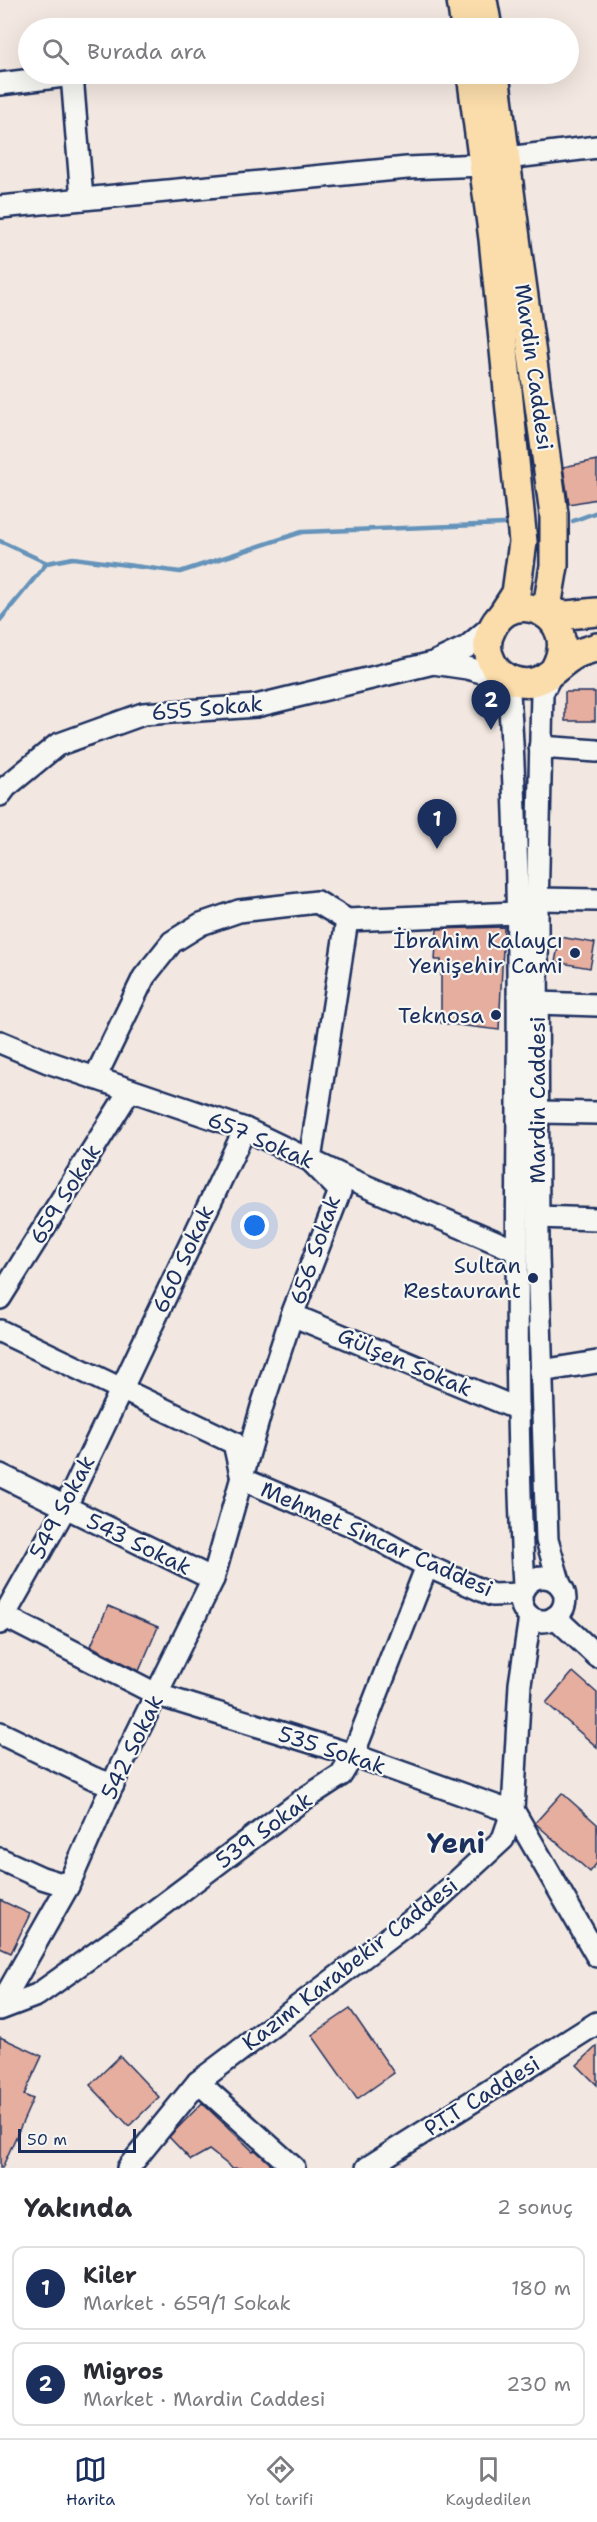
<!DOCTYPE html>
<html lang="tr">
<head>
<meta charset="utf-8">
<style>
	body { margin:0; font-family:"Shantell Sans",sans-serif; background:#f7f7f7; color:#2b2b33 }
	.scale { position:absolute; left:18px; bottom:15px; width:118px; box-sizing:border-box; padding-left:6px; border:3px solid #1b2f5e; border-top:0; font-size:16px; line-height:21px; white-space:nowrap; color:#1b2f5e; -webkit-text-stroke:4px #f6f6f2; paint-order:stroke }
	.you { position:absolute; left:255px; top:1226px; width:21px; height:21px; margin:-15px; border:4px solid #fff; border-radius:50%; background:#1a73e8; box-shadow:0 0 0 9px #1a73e833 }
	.badge { display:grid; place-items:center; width:39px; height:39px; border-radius:50%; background:#1b2f5e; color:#fff; font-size:20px; font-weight:700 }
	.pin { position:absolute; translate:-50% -50px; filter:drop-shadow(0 2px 3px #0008) }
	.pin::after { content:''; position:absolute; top:32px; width:21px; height:18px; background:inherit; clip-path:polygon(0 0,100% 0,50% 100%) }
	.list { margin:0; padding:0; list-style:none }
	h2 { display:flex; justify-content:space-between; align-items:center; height:78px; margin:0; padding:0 24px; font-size:26px }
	h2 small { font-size:20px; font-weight:400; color:#7c7c81 }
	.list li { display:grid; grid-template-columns:39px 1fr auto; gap:18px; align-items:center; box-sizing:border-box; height:84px; margin:0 12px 12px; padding:0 12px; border:2px solid #e1e1e2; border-radius:12px }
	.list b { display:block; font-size:22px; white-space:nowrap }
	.list p { margin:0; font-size:20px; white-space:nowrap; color:#7c7c81 }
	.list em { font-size:20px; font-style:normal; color:#7c7c81 }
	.icon { flex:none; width:33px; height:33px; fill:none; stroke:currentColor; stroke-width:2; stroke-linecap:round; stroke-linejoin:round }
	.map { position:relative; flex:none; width:597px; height:2168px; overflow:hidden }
	.search { position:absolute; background:#fff; box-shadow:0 6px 24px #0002; left:18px; right:18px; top:18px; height:66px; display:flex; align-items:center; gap:15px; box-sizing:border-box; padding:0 21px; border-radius:33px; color:#7c7c81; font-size:22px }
	.sheet { height:270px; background:#fff }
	nav { display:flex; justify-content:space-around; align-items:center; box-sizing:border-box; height:84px; border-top:2px solid #e1e1e2; background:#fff; font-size:16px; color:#7c7c81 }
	nav a { display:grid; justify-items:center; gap:3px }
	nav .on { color:#1b2f5e }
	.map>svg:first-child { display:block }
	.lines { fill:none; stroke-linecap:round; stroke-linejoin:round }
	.stream { stroke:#6593ba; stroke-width:4.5 }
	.building { fill:#e6ae9e; stroke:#1b2f5e; stroke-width:1.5 }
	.minor-casing { stroke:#1b2f5e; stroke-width:26 }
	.major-casing { stroke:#1b2f5e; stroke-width:32 }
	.minor { stroke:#f6f6f2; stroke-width:21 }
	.major { stroke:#fbddab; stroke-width:27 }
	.poi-dot { fill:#1b2f5e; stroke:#f6f6f2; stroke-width:2 }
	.labels { text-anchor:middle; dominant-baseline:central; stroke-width:4.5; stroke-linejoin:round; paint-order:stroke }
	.street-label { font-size:22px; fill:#1b2f5e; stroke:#f6f6f2 }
	.poi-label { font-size:22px; fill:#1b2f5e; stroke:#f6f6f2; text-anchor:end }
	.district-label { font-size:28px; font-weight:bold; fill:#1b2f5e; stroke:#f6f6f2 }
</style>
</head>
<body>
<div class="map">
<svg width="597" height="2168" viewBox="0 0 597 2168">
	<rect width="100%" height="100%" fill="#f3e8e1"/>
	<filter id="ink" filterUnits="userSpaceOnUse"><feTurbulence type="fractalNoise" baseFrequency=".0167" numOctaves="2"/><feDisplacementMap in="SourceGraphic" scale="12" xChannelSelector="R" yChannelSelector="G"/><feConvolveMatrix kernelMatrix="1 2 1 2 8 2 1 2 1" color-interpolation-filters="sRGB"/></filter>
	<g filter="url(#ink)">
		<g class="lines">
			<g class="stream">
				<path d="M573,521L597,512"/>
				<path d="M0,541L47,563"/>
				<path d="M0,620L47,563L73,558L180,572L302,532L504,524"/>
			</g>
		</g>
		<g class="building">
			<path d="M597,460V499L569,504L563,467Z"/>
			<rect x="565" y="692" width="30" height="29"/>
			<path d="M504,927L499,1030L441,1023V960H435L437,929Z"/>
			<path d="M560,937L595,943L590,968L555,962Z"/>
			<path d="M108,1606L158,1627L139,1671L91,1646Z"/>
			<path d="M573,1672L597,1693V1747L546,1703Z"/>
			<path d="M562,1793L597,1824V1863L590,1872L535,1823Z"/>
			<path d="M0,1900L30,1914L11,1953L0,1948Z"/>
			<path d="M350,2009L394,2073L357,2099L312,2035Z"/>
			<path d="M0,2037L42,2056L24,2095L33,2099L2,2168H0Z"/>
			<path d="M597,2046V2085L577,2065Z"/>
			<path d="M120,2056L159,2097L129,2126L90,2085Z"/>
			<path d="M202,2103L253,2151L255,2150L275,2168H232L209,2150L191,2160L169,2137Z"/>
		</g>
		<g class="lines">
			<defs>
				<g id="minor">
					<path d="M0,84L72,75L82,199"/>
					<path d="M0,207L407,168L483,165L507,158L597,147"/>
					<path d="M433,663L467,668L508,679C530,981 507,1284 524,1586"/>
					<path d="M554,669L542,693L537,911L538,1256L547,1540L560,1585"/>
					<path d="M540,747L597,751"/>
					<path d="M0,795L6,787L57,745L143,714L256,706L433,663L467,647L493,625"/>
					<path d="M537,899L597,900"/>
					<path d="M537,1003L597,1005"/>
					<path d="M0,1042L48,1062L245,1129L349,1179L517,1251"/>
					<path d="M95,1078L144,977L172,942L201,924L239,911L317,902L347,920L517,913"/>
					<path d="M537,1112L597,1113"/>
					<path d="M538,1217L597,1219"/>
					<path d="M0,1298L130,1090"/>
					<path d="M292,1315L518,1409"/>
					<path d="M0,1331L234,1443L242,1479L358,1528L427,1566L492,1595L521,1594"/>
					<path d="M541,1371L597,1362"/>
					<path d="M0,1475L213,1579"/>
					<circle cx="543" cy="1599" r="22"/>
					<path d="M0,1614L158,1695L353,1755L498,1807L513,1810L597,1956"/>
					<path d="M555,1617L597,1656"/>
					<path d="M0,1623L65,1508L245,1129"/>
					<path d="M0,1733L93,1778L113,1785"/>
					<path d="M0,1859L42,1878L68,1886"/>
					<path d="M0,2006L68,1886L120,1768L213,1579L263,1403L292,1315L340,1191L310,1160L347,920"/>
					<path d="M0,2009L37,1995L144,1919L301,1801L341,1775L353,1755L427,1566"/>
					<path d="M198,2082L294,2168"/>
					<path d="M128,2168L198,2082L427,1909L503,1839L513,1810L520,1684L530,1617"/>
					<path d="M367,2168L597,2023"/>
				</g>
				<g id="major">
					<path d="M461,0L465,28"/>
					<path d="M483,0L488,28"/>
					<path d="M471,74L493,239L523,542L516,593L501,616"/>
					<path d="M495,74L517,246L554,514V566L546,613"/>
					<path d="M546,613L567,615L597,612"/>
					<path d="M555,668C583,616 512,584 492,629C487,638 486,650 491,660C499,681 527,689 545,677C556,670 564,661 575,655C582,651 590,650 597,647"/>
				</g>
			</defs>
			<use href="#minor" class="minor-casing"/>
			<use href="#major" class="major-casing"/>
			<use href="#minor" class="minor"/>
			<use href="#major" class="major"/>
		</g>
	</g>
	<g class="poi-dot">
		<circle cx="575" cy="953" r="6"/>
		<circle cx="496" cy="1015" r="6"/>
		<circle cx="533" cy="1278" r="6"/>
	</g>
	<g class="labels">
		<g class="street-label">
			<text transform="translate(534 367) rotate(82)">Mardin Caddesi</text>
			<text transform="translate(207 708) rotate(-5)">655 Sokak</text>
			<text transform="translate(537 1100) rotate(-90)">Mardin Caddesi</text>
			<text transform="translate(261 1140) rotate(23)">657 Sokak</text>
			<text transform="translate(65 1194) rotate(-58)">659 Sokak</text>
			<text transform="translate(315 1250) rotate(-71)">656 Sokak</text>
			<text transform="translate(183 1259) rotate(-65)">660 Sokak</text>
			<text transform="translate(405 1362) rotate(23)">Gülşen Sokak</text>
			<text transform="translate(62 1507) rotate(-62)">549 Sokak</text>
			<text transform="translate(377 1539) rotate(24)">Mehmet Sincar Caddesi</text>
			<text transform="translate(139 1544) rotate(26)">543 Sokak</text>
			<text transform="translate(132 1747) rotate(-64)">542 Sokak</text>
			<text transform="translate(332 1750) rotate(18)">535 Sokak</text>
			<text transform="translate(264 1830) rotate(-36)">539 Sokak</text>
			<text transform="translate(350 1964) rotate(-38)">Kazım Karabekir Caddesi</text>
			<text transform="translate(482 2096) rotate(-32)">P.T.T Caddesi</text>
		</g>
		<g class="poi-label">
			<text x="563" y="940">İbrahim Kalaycı<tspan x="563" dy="25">Yenişehir Cami</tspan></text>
			<text x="484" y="1015">Teknosa</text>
			<text x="521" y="1265">Sultan<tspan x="521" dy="25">Restaurant</tspan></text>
		</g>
		<g class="district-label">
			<text x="456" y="1843">Yeni</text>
		</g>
	</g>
</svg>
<div class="scale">50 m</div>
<div class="you"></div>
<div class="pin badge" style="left:437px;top:849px">1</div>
<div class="pin badge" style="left:491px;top:730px">2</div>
<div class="search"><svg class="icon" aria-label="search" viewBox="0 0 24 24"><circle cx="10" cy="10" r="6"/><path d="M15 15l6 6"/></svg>Burada ara</div>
</div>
<section class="sheet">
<h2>Yakında<small>2 sonuç</small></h2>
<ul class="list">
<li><span class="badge">1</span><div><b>Kiler</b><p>Market · 659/1 Sokak</p></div><em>180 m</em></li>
<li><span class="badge">2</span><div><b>Migros</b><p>Market · Mardin Caddesi</p></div><em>230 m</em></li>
</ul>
</section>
<nav>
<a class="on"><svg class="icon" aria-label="map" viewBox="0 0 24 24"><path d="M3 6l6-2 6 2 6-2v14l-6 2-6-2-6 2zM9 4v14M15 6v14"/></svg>Harita</a>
<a><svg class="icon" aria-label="directions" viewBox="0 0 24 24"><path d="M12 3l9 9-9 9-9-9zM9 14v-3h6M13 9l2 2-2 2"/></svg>Yol tarifi</a>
<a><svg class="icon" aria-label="saved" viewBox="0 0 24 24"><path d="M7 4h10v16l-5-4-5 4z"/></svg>Kaydedilen</a>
</nav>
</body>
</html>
